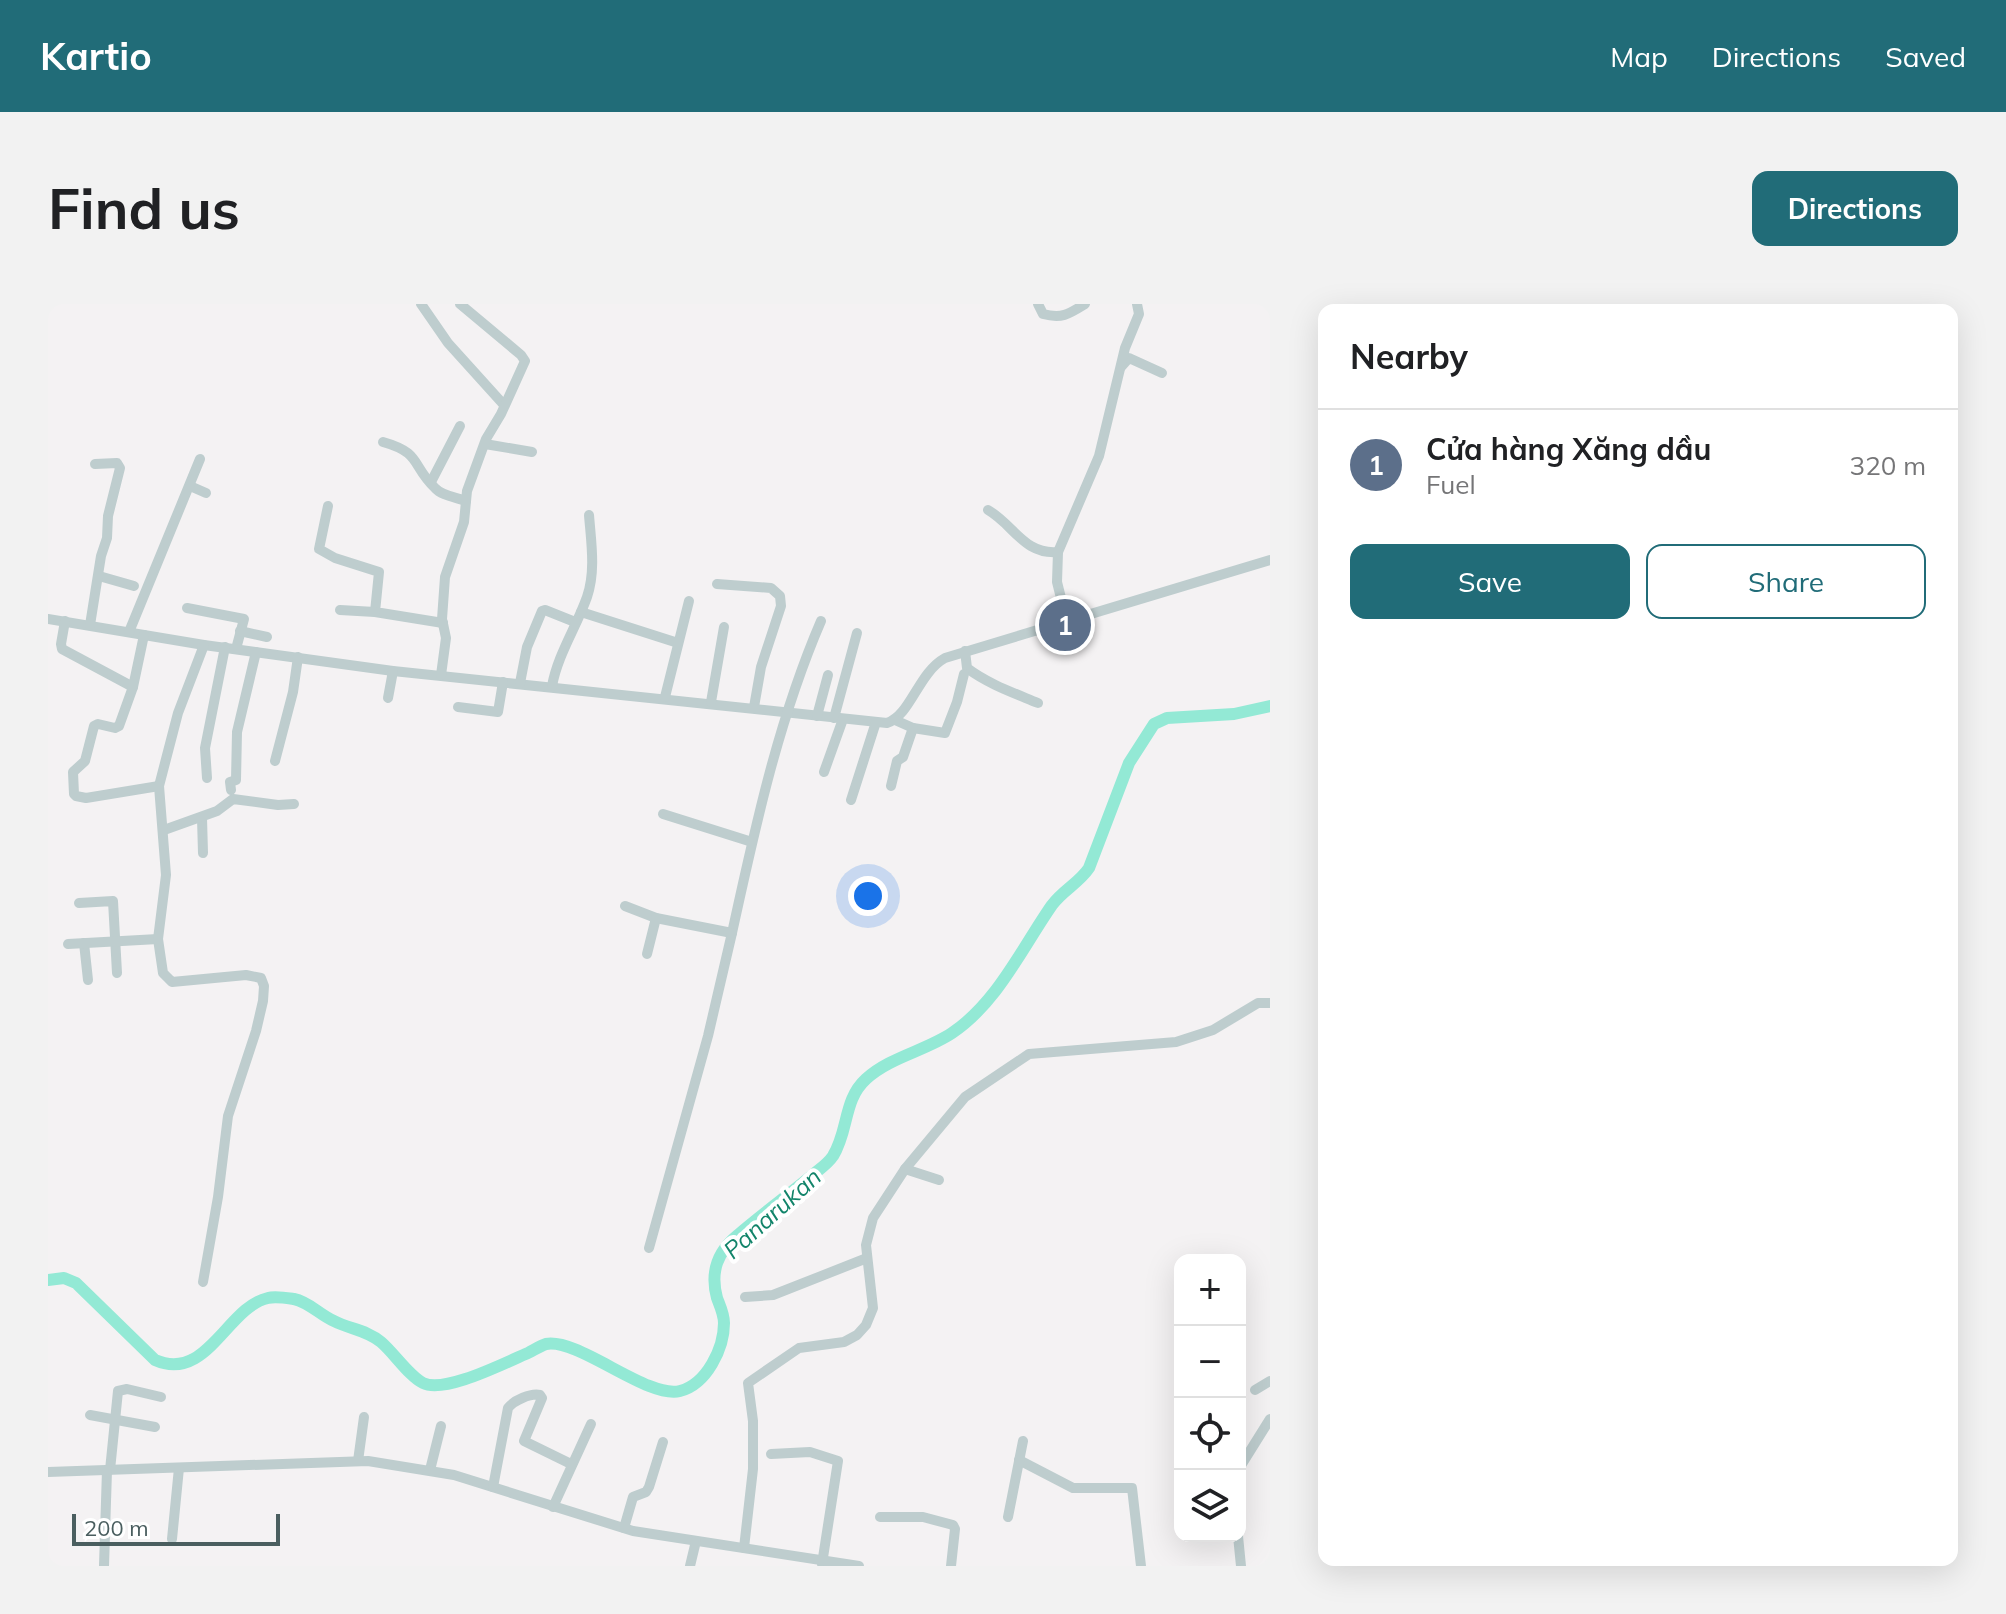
<!DOCTYPE html>
<html lang="en">
<head>
<meta charset="utf-8">
<style>
	body { margin:0; font-family:Mulish,sans-serif; background:#f2f2f2; color:#202124 }
	.controls { position:absolute; right:24px; bottom:24px; display:grid; overflow:hidden; border-radius:16px; box-shadow:0 8px 32px #0002 }
	.controls button { width:72px; height:72px; display:grid; place-items:center; padding:0; border:0; border-bottom:2px solid #e0e0e0; background:#fff; color:#202124; font:40px sans-serif }
	.scale { position:absolute; left:24px; bottom:20px; width:208px; box-sizing:border-box; padding-left:8px; border:4px solid #4a5e5f; border-top:0; font-size:22px; line-height:28px; white-space:nowrap; color:#4a5e5f; -webkit-text-stroke:6px #fff; paint-order:stroke }
	.you { position:absolute; left:820px; top:592px; width:28px; height:28px; margin:-20px; border:6px solid #fff; border-radius:50%; background:#1a73e8; box-shadow:0 0 0 12px #1a73e833 }
	.badge { display:grid; place-items:center; width:52px; height:52px; border-radius:50%; background:#216c78; color:#fff; font-size:26px; font-weight:700 }
	.pin { position:absolute; translate:-50% -50%; border:4px solid #fff; box-shadow:0 2px 8px #0006 }
	.list { margin:0; padding:0; list-style:none }
	h2 { display:flex; justify-content:space-between; align-items:center; height:104px; margin:0; padding:0 32px; font-size:34px }
	h2 small { font-size:26px; font-weight:400; color:#757577 }
	.list li { display:grid; grid-template-columns:52px 1fr auto; gap:24px; align-items:center; box-sizing:border-box; height:112px; padding:0 32px; border-top:2px solid #e0e0e0 }
	.list b { display:block; font-size:30px; white-space:nowrap }
	.list p { margin:0; font-size:26px; white-space:nowrap; color:#757577 }
	.list em { font-size:26px; font-style:normal; color:#757577 }
	.actions { display:flex; gap:16px; padding:24px 32px }
	.actions a { flex:1; padding:18px 0; border:2px solid #216c78; border-radius:16px; text-align:center; font-size:28px; color:#216c78 }
	.actions .main { background:#216c78; color:#fff }
	.icon { flex:none; width:44px; height:44px; fill:none; stroke:currentColor; stroke-width:2; stroke-linecap:round; stroke-linejoin:round }
	.map { position:relative; flex:none; width:1222px; height:1262px; overflow:hidden; border-radius:16px }
	header { display:flex; align-items:center; gap:48px; box-sizing:border-box; height:112px; padding:0 40px; background:#216c78; color:#fff }
	header strong { font-size:38px }
	nav { display:flex; gap:44px; margin-inline-start:auto; font-size:28px }
	.intro { display:flex; align-items:center; justify-content:space-between; box-sizing:border-box; height:192px; padding:0 48px }
	h1 { margin:0; font-size:56px }
	.button { padding:20px 36px; border-radius:16px; background:#216c78; color:#fff; font-size:28px; font-weight:700 }
	main { display:flex; gap:48px; padding:0 48px }
	aside { flex:1; background:#fff; border-radius:16px; box-shadow:0 8px 32px #0002 }
	.map>svg:first-child { display:block }
	.lines { fill:none; stroke-linecap:round; stroke-linejoin:round }
	.river { stroke:#93e9d5; stroke-width:12 }
	.minor { stroke:#becdce; stroke-width:10 }
	.labels { text-anchor:middle; dominant-baseline:central; stroke-width:8; stroke-linejoin:round; paint-order:stroke }
	.water-label { font-size:24px; font-style:italic; fill:#12846a; stroke:#fff }
</style>
</head>
<body>
<header>
<strong>Kartio</strong>
<nav><a>Map</a><a>Directions</a><a>Saved</a></nav>
</header>
<div class="intro"><h1>Find us</h1><a class="button">Directions</a></div>
<main>
<div class="map">
<svg width="1222" height="1262" viewBox="0 0 1222 1262">
	<rect width="100%" height="100%" fill="#f4f2f3"/>
	<g class="lines">
		<path class="river" d="M0,976L16,974L28,979L107,1056C159,1079 179,1003 220,994C227,992 239,994 246,995C261,998 272,1011 286,1017C301,1025 319,1026 333,1038C346,1049 361,1072 375,1079C397,1090 458,1058 480,1049C486,1046 492,1042 498,1040C531,1034 599,1095 632,1087C659,1080 676,1044 676,1019C676,1010 672,1002 669,994C662,968 669,948 690,931C713,911 738,893 761,874C770,866 779,861 785,852C801,826 795,796 818,775C842,753 877,747 904,729C949,699 974,644 1004,601C1015,586 1031,579 1041,564L1081,459L1106,420L1119,414L1186,410L1222,402"/>
		<g class="minor">
			<path d="M373,0L400,39L456,101"/>
			<path d="M990,0L995,10C1014,15 1021,10 1037,0"/>
			<path d="M1073,63L1081,54L1114,69"/>
			<path d="M335,138C374,149 363,161 387,184C394,192 408,193 418,197"/>
			<path d="M437,140L484,148"/>
			<path d="M383,178L412,122"/>
			<path d="M142,182L158,189"/>
			<path d="M280,202L271,245L287,254L331,268L327,308L395,319"/>
			<path d="M940,206C966,221 976,251 1010,248"/>
			<path d="M51,272L86,282"/>
			<path d="M669,280L723,284L732,292L733,302L713,363L706,403"/>
			<path d="M139,304L196,315L188,345"/>
			<path d="M292,306L327,308"/>
			<path d="M533,308L630,339"/>
			<path d="M0,315L156,341L345,367L839,419C863,411 870,369 897,354L1222,256"/>
			<path d="M17,317L13,340L14,345L85,383"/>
			<path d="M1019,318L1009,278L1010,248L1051,152L1077,44L1091,10L1089,0"/>
			<path d="M42,321L53,252L59,234L60,212L72,164L69,159L47,160"/>
			<path d="M192,327L219,333"/>
			<path d="M81,328L152,155"/>
			<path d="M96,331L85,383L71,422L67,424L50,420L46,422L37,457L25,468L26,490L28,492L38,494L111,482"/>
			<path d="M917,347L919,364C940,380 966,389 990,399"/>
			<path d="M393,371L398,334L394,315L397,273L416,218L419,187L438,135L453,110L477,57L473,51L412,0"/>
			<path d="M472,379L479,343L494,307L497,306L527,318"/>
			<path d="M504,382C510,350 528,324 539,293C548,267 543,237 541,211"/>
			<path d="M617,393L641,297"/>
			<path d="M340,394L345,367"/>
			<path d="M663,398L676,323"/>
			<path d="M410,403L450,408L455,378"/>
			<path d="M769,412L780,371"/>
			<path d="M786,414L809,329"/>
			<path d="M847,416L865,424L897,429L909,398L916,370"/>
			<path d="M227,457L245,388L250,353"/>
			<path d="M776,468L795,415"/>
			<path d="M159,474L157,444L177,343"/>
			<path d="M843,482L849,457L855,453L865,424"/>
			<path d="M183,486L182,478L188,476L189,428L208,348"/>
			<path d="M803,496L828,418"/>
			<path d="M615,510L704,538"/>
			<path d="M154,514L155,549"/>
			<path d="M116,526L169,507L185,495L230,501L246,500"/>
			<path d="M31,599L65,597L69,669"/>
			<path d="M577,602L608,614L684,629C707,524 730,417 773,317"/>
			<path d="M36,639L40,676"/>
			<path d="M20,640L110,635"/>
			<path d="M599,650L608,614"/>
			<path d="M857,865L891,876"/>
			<path d="M601,944L660,732L684,629"/>
			<path d="M155,978L170,893L180,812L208,727L215,697L216,682L213,674L198,671L124,678L115,669L110,635L118,571L111,482L130,409L156,341"/>
			<path d="M697,993L725,991L819,954"/>
			<path d="M1207,1086L1222,1077"/>
			<path d="M42,1111L107,1123"/>
			<path d="M723,1150L762,1148L790,1157L774,1260"/>
			<path d="M971,1156L1025,1184H1084L1093,1262"/>
			<path d="M310,1157L316,1113"/>
			<path d="M1192,1163L1222,1115"/>
			<path d="M62,1166L70,1087L79,1085L113,1093"/>
			<path d="M382,1166L393,1122"/>
			<path d="M0,1168L320,1157L406,1171L585,1227L811,1262"/>
			<path d="M445,1183L460,1104C466,1096 483,1089 492,1091L494,1094L476,1137L523,1160"/>
			<path d="M505,1203L543,1120"/>
			<path d="M832,1213H875L905,1221L907,1225L903,1262"/>
			<path d="M960,1213L975,1137"/>
			<path d="M576,1224L585,1193L598,1188L601,1183L615,1138"/>
			<path d="M1190,1232L1193,1262"/>
			<path d="M124,1235L131,1164"/>
			<path d="M696,1244L705,1165V1117L700,1079L751,1044L796,1038L809,1031L818,1021L825,1004L818,941L825,914L857,865L917,793L981,750L1128,738L1165,726L1210,699H1222"/>
			<path d="M56,1262L59,1166"/>
			<path d="M642,1262L648,1237"/>
		</g>
	</g>
	<g class="labels">
		<g class="water-label">
			<text transform="translate(724 909) rotate(-42)">Panarukan</text>
		</g>
	</g>
</svg>
<div class="controls">
<button>+</button>
<button>−</button>
<button><svg class="icon" aria-label="locate" viewBox="0 0 24 24"><circle cx="12" cy="12" r="6"/><path d="M12 2v4M12 18v4M2 12h4M18 12h4"/></svg></button>
<button><svg class="icon" aria-label="layers" viewBox="0 0 24 24"><path d="M12 4l9 5-9 5-9-5zM3 14l9 5 9-5"/></svg></button>
</div>
<div class="scale">200 m</div>
<div class="you"></div>
<div class="pin badge" style="left:1017px;top:321px;background:#5c6f8a">1</div>
</div>
<aside>
<h2>Nearby<small></small></h2>
<ul class="list">
<li><span class="badge" style="background:#5c6f8a">1</span><div><b>Cửa hàng Xăng dầu</b><p>Fuel</p></div><em>320 m</em></li>
</ul>
<div class="actions"><a class="main">Save</a><a>Share</a></div>
</aside>
</main>
</body>
</html>
